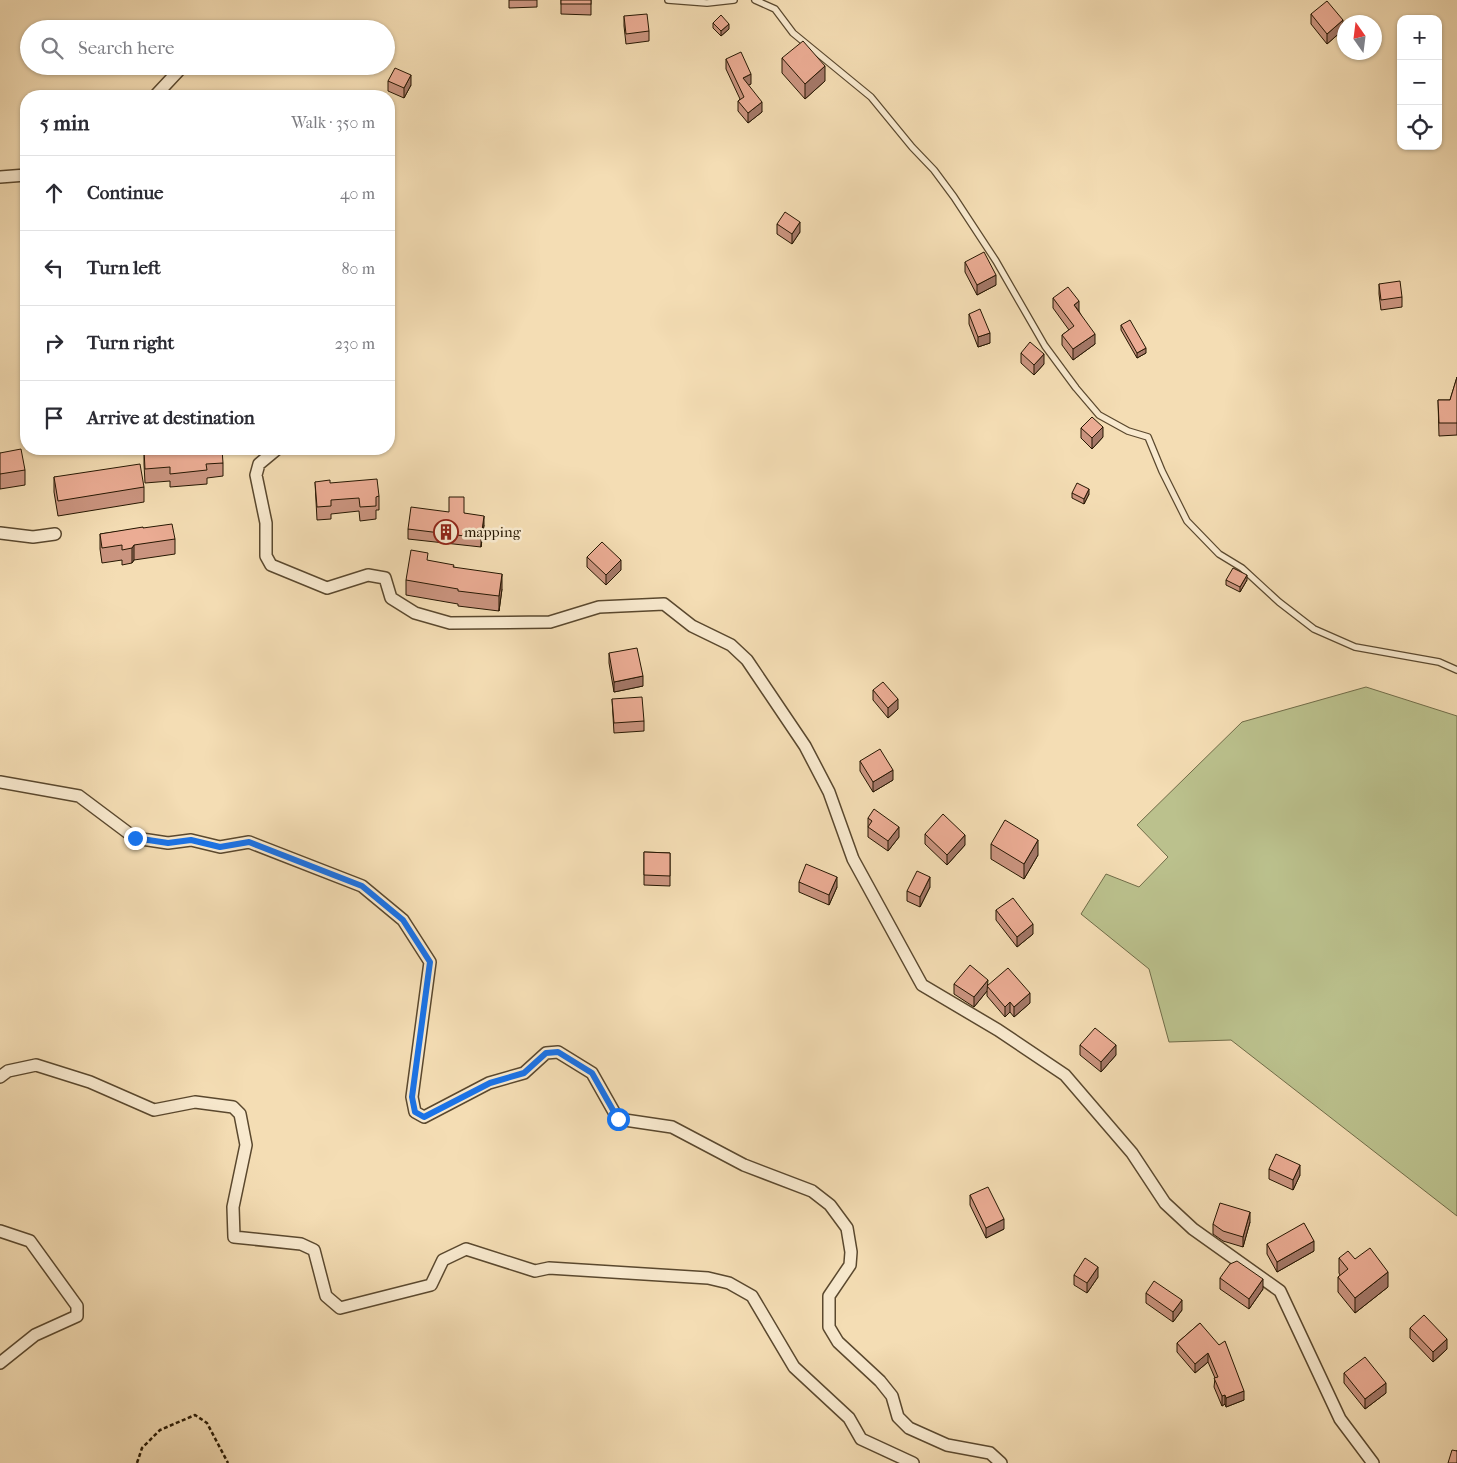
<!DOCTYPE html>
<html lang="en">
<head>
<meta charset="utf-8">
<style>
	body { margin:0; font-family:"IM FELL French Canon",serif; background:#f7f7f7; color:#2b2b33 }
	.controls { position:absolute; right:15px; top:15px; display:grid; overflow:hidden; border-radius:10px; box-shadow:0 1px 4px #0004 }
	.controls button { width:45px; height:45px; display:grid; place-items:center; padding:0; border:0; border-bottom:1px solid #e1e1e2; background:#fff; color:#2b2b33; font:25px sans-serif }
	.compass { position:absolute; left:1337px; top:15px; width:45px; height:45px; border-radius:50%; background:#fff; box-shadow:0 1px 4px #0004; rotate:346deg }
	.stop { position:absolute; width:15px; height:15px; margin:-11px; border:4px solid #1a73e8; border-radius:50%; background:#fff }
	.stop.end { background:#1a73e8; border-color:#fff; box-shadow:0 1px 5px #0008 }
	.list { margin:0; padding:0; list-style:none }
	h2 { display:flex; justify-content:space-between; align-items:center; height:65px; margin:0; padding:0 20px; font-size:21px }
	h2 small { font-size:16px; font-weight:400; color:#7c7c81 }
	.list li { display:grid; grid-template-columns:32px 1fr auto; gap:15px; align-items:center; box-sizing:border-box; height:75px; padding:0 20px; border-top:1px solid #e1e1e2 }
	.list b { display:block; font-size:19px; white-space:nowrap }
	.list em { font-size:16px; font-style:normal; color:#7c7c81 }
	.icon { flex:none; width:28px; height:28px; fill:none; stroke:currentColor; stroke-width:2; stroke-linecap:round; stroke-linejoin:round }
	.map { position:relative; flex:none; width:1457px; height:1463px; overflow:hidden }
	.search { position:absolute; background:#fff; box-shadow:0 1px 4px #0004; left:20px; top:20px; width:375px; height:55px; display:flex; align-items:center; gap:12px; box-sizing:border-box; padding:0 18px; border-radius:28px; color:#7c7c81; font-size:19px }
	.panel { position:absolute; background:#fff; box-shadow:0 1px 4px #0004; left:20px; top:90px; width:375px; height:365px; border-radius:20px }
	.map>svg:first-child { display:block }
	.green { fill:#bbc18d; stroke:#706c48 }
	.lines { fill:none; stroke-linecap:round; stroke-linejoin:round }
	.lane-casing { stroke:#5a482e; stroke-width:8 }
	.street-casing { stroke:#5a482e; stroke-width:14 }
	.path { stroke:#261702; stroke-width:2.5; stroke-dasharray:4 2.5; stroke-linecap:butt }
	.lane { stroke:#f8e9ce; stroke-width:5.5 }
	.street { stroke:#f8e9ce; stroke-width:11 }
	.wall { fill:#ca947f; stroke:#261702 }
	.shaded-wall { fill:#a47868; stroke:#261702 }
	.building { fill:#ebac94; stroke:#261702 }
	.route { stroke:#1a73e8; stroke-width:6 }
	.labels { text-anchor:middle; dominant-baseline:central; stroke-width:5; stroke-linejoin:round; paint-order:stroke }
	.poi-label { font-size:15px; fill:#261702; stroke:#f8e9ce; text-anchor:start }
</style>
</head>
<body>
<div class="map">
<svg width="1457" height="1463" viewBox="0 0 1457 1463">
	<rect width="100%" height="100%" fill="#f4ddb4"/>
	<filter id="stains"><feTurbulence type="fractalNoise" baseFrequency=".004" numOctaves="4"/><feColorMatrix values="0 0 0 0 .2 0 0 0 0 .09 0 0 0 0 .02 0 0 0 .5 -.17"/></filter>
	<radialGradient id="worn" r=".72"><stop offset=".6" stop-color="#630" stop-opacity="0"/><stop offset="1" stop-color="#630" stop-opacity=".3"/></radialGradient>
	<path class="green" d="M1366,687L1457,716V1216L1231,1040L1169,1042L1149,969L1081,914L1106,874L1139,887L1168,857L1137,825L1242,722Z"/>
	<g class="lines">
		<defs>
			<g id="lane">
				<path d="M668,0L707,3L734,0"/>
				<path d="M755,0L775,9L793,33L871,97L912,147L934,170L954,197L996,261L1045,346L1076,388L1099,415L1128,431L1148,437L1162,471L1187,521L1219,554L1242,568L1279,602L1314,629L1355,647L1439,662L1457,670"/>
			</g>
			<g id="street">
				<path d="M155,96L183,66"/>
				<path d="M0,177L26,175"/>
				<path d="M277,449L259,464L256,475L266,523V556L271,565L327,588L368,575L385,578L391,598L415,613L450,623L550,622L599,607L664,604L692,626L731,645L747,660L805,746L829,792L853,859L922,985L998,1030L1065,1075L1132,1153L1165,1203L1193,1229L1280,1291L1340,1419L1373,1463"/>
				<path d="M0,533L33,537L55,534"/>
				<path d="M0,782L79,796L135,838L168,843L191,840L220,847L249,842L362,886L403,920L430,962L412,1097L415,1112L424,1117L489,1083L524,1073L546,1053L558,1052L592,1073L618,1119L672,1127L744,1165L812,1191L830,1205L847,1228L851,1252L850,1265L829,1296V1327L838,1342L880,1381L892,1396L898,1417L909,1428L947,1445L990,1453L1001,1463"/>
				<path d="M0,1077L8,1071L36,1065L90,1082L154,1110L195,1102L233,1107L240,1114L246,1145L233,1207L234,1237L301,1244L314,1250L326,1296L340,1308L431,1285L443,1260L466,1249L535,1271L549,1268L708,1278L729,1283L752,1296L794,1367L849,1418L861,1439L913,1463"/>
				<path d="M0,1231L30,1241L77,1306V1316L35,1335L0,1363"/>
			</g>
		</defs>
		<use href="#lane" class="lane-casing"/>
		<use href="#street" class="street-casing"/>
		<path class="path" d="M137,1463L142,1448L160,1430L195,1415L207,1423L228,1463"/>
		<use href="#lane" class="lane"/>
		<use href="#street" class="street"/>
	</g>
	<g class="wall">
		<path d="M509,0H537V7L509,8Z"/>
		<path d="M561,0H591V15L561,14Z"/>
		<path d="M1311,14L1343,30L1327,44L1311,24Z"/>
		<path d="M624,16L649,31V41L626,44L624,26Z"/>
		<path d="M713,23L729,29L721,36L713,28Z"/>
		<path d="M782,58L825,81L805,99L782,73Z"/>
		<path d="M726,59L751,84L748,85L762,112L748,123L738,111V101L740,99L726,69Z"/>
		<path d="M269,66H277L276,69Z"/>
		<path d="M388,81L411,85L404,98L388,91Z"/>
		<path d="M777,224L800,232L792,244L777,234Z"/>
		<path d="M965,262L996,285L977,295L965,272Z"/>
		<path d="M1379,284L1402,297V307L1381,310L1379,294Z"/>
		<path d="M1053,298L1079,311L1095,344L1073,360L1062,345V335L1069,330L1053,308Z"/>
		<path d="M969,314L990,343L978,347L969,324Z"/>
		<path d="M1121,325L1146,353L1137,358L1121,330Z"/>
		<path d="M1021,353L1044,364L1034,375L1021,363Z"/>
		<path d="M1457,377V435L1439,436L1438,400H1450Z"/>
		<path d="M1081,428L1103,437L1092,449L1081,438Z"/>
		<path d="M144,450L223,463V476L207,478V484L170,487V481L145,483L144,464Z"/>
		<path d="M0,453L25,470V485L0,489Z"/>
		<path d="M54,477L144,487V502L58,516L54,492Z"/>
		<path d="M315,482L379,496V510H376V519L360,521L359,511L331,514V519L317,520Z"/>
		<path d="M1072,493L1089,494L1084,504L1072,498Z"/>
		<path d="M464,513L484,525L481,547L408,539V529Z"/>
		<path d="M143,528L175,539V554L134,560L132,563L122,565V560L102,563L100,549V534Z"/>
		<path d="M587,557L621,570L606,585L587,567Z"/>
		<path d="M428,561L454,567L502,589L499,611L458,606V604L406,595V580Z"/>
		<path d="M1226,580H1247L1240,592L1226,585Z"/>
		<path d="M609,653L643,686L614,692L609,663Z"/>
		<path d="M873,690L898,709L888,718L873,700Z"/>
		<path d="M612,699L644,721V731L614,733Z"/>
		<path d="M860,761L893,780L873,792L860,771Z"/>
		<path d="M868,818L899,837L888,851L868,837Z"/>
		<path d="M925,834L965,845L947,865L925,844Z"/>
		<path d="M991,844L1038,855L1024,879L991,859Z"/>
		<path d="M644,852L670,853V886L644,885Z"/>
		<path d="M799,882L837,887L829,905L799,892Z"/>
		<path d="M930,887L920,907L907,901V891Z"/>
		<path d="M996,910L1033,934L1017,947L996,920Z"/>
		<path d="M954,984L988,985L1030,1003L1014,1017L1010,1012L1005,1017L987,996V991L974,1007L954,994Z"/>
		<path d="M1080,1045L1116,1055L1101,1072L1080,1055Z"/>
		<path d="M1269,1169L1300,1175L1293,1190L1269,1179Z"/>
		<path d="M970,1195L1004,1229L986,1238L970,1205Z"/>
		<path d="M1250,1222L1243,1247L1223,1241L1213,1234V1224Z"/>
		<path d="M1267,1244L1314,1251L1277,1272L1267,1254Z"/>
		<path d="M1339,1258L1355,1259L1388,1287L1355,1313L1338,1292V1277L1340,1275L1339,1273Z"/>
		<path d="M1074,1275L1098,1277L1087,1293L1074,1285Z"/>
		<path d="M1220,1278L1263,1289L1249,1309L1220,1289Z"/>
		<path d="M1146,1293L1182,1310L1173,1322L1146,1303Z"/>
		<path d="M1200,1323L1244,1400L1226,1407L1225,1404L1222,1406L1214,1387L1215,1378L1208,1362L1195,1373L1177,1352V1343Z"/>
		<path d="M1410,1328L1447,1349L1433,1362L1410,1338Z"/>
		<path d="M1344,1373L1386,1393L1365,1409L1344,1383Z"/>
	</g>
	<g class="shaded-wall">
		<path d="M1343,20V30L1327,44V34Z"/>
		<path d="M729,24V29L721,36V31Z"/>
		<path d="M825,66V81L805,99V84Z"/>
		<path d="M751,74V84L743,88V78Z"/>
		<path d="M411,75V85L404,98V88Z"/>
		<path d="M762,102V112L748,123V113Z"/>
		<path d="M800,222V232L792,244V234Z"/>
		<path d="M996,275V285L977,295V285Z"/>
		<path d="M1079,301V311L1074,305Z"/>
		<path d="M990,333V343L978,347V337Z"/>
		<path d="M1095,334V344L1073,360V349Z"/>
		<path d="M1146,348V353L1137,358V353Z"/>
		<path d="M1044,354V364L1034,375V365Z"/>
		<path d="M1103,427V437L1092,449V438Z"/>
		<path d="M1089,489V494L1084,504V499Z"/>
		<path d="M484,516V525L481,547V538Z"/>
		<path d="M134,545V560L132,563V548Z"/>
		<path d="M621,560V570L606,585V575Z"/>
		<path d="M502,574V589L499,611V596Z"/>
		<path d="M1247,575V580L1240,592V587Z"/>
		<path d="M643,676V686L614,692V682Z"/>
		<path d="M898,699V709L888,718V708Z"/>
		<path d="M893,770V780L873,792V782Z"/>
		<path d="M899,827V837L888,851V841Z"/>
		<path d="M965,835V845L947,865V855Z"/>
		<path d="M1038,840V855L1024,879V864Z"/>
		<path d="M837,877V887L829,905V895Z"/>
		<path d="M930,877V887L920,907V897Z"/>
		<path d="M1033,924V934L1017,947V937Z"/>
		<path d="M988,980L987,991L974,1007V997Z"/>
		<path d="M1030,993V1003L1014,1017V1007Z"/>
		<path d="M1010,1002V1012L1005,1017V1007Z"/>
		<path d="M1116,1045V1055L1101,1072V1062Z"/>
		<path d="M1300,1165V1175L1293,1190V1180Z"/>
		<path d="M1250,1212V1222L1243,1247V1237Z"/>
		<path d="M1004,1219V1229L986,1238V1228Z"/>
		<path d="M1314,1241V1251L1277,1272V1262Z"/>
		<path d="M1098,1267V1277L1087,1293V1283Z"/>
		<path d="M1388,1272V1287L1355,1313V1298Z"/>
		<path d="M1263,1279V1289L1249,1309V1299Z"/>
		<path d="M1182,1300V1310L1173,1322V1312Z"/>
		<path d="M1447,1339V1349L1433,1362V1352Z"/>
		<path d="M1208,1353V1362L1195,1373V1364Z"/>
		<path d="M1386,1383V1393L1365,1409V1399Z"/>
		<path d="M1244,1391V1400L1226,1407V1398Z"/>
		<path d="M1225,1395V1404L1222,1406V1396Z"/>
	</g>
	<g class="building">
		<rect x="561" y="0" width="30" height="4"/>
		<path d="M1327,1L1343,20L1327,34L1311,14Z"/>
		<path d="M647,14L649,31L626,34L624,16Z"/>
		<path d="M721,15L729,24L721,31L713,23Z"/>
		<path d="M250,24L263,29H248Z"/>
		<path d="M803,41L825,66L805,84L782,58Z"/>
		<path d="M741,52L751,74L743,78L762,102L748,113L738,101L744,97L726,59Z"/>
		<path d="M395,68L411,75L404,88L388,81Z"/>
		<path d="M785,212L800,222L792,234L777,224Z"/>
		<path d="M984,252L996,275L977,285L965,262Z"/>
		<path d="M1400,281L1402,297L1381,300L1379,284Z"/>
		<path d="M1068,287L1079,301L1074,305L1095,334L1073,349L1062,335L1074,326L1053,298Z"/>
		<path d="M980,309L990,333L978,337L969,314Z"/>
		<path d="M1130,320L1146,348L1137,353L1121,325Z"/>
		<path d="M1030,342L1044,354L1034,365L1021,353Z"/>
		<path d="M1457,377V423H1439L1438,400H1450Z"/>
		<path d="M1092,417L1103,427L1092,438L1081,428Z"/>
		<path d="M21,449L25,470L0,474V453Z"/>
		<path d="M159,449H222L223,463L206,464L207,470L170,474V467L145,469L144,450Z"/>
		<path d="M140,464L144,487L58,501L54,477Z"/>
		<path d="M377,479L379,496L376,497V506L360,507L359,498L331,500V506L317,507L315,482L330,480V483Z"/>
		<path d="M1077,483L1089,489L1084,499L1072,493Z"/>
		<path d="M449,497H464V513L484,516L481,538L408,529L411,507L449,512Z"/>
		<path d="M172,524L175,539L134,545L132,548L122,550V545L102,548L100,534L143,527V528Z"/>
		<path d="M602,542L621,560L606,575L587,557Z"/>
		<path d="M411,550L428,553L427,560L454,565L453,567L502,574L499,596L458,591V589L406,580Z"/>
		<path d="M1233,568L1247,575L1240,587L1226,580Z"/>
		<path d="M637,648L643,676L614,682L609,653Z"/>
		<path d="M883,682L898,699L888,708L873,690Z"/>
		<path d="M642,697L644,721L614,723L612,699Z"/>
		<path d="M880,749L893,770L873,782L860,761Z"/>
		<path d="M874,809L899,827L888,841L868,827L872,821L868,818Z"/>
		<path d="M943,814L965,835L947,855L925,834Z"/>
		<path d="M1005,820L1038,840L1024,864L991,844Z"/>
		<path d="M644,852L670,853V876L644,875Z"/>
		<path d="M806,864L837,877L829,895L799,882Z"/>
		<path d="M917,871L930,877L920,897L907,891Z"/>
		<path d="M1013,898L1033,924L1017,937L996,910Z"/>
		<path d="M970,965L988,980L974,997L954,984Z"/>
		<path d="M1008,968L1030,993L1014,1007L1010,1002L1005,1007L987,986Z"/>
		<path d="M1095,1028L1116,1045L1101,1062L1080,1045Z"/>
		<path d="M1276,1154L1300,1165L1293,1180L1269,1169Z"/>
		<path d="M988,1187L1004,1219L986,1228L970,1195Z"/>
		<path d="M1220,1203L1250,1212L1243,1237L1223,1231L1213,1224Z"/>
		<path d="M1304,1223L1314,1241L1277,1262L1267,1244Z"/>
		<path d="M1370,1248L1388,1272L1355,1298L1338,1277L1348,1269L1339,1258L1348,1251L1355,1259Z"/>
		<path d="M1085,1258L1098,1267L1087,1283L1074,1275Z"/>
		<path d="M1237,1261L1263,1279L1249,1299L1220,1278L1230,1264Z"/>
		<path d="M1154,1281L1182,1300L1173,1312L1146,1293Z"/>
		<path d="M1424,1315L1447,1339L1433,1352L1410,1328Z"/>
		<path d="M1200,1323L1219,1345L1225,1341L1244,1391L1226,1398L1225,1395L1222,1396L1214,1378L1218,1377L1208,1353L1195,1364L1177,1343Z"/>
		<path d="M1365,1357L1386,1383L1365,1399L1344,1373Z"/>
		<path d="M1452,1450L1457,1451V1450V1463H1448Z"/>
	</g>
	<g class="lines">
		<path class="route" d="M135,838L168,843L191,840L220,847L249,842L362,886L403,920L430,962L412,1097L415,1112L424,1117L490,1083L524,1073L546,1053L558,1052L592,1073L618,1119"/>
	</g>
	<defs>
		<symbol id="building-ring" viewBox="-11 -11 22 22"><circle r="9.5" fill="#f8e9ce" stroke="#8f2418" stroke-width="1.5"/><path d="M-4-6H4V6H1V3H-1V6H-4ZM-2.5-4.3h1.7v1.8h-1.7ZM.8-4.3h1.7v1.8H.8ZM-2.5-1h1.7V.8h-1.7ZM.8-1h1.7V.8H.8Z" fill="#8f2418"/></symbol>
	</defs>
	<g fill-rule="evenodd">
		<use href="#building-ring" x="432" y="518" width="28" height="28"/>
	</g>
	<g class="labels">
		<g class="poi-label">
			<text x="464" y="532">mapping</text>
		</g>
	</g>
	<rect width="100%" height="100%" filter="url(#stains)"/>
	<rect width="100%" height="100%" fill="url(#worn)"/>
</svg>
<div class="controls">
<button>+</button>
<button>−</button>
<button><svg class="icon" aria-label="locate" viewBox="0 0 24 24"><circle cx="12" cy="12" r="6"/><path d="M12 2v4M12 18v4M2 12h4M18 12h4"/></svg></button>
</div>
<svg class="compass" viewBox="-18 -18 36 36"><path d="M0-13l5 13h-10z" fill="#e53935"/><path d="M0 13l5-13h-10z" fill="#7c7c81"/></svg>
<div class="stop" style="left:618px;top:1119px"></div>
<div class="stop end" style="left:135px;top:838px"></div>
<div class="search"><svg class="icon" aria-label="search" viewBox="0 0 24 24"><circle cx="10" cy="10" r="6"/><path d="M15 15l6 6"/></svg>Search here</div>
<section class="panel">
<h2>5 min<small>Walk · 350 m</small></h2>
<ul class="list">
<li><svg class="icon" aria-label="ahead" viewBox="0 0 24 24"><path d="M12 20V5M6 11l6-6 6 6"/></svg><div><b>Continue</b></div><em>40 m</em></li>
<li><svg class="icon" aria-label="left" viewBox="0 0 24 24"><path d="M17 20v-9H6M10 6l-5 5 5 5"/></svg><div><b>Turn left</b></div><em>80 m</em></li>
<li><svg class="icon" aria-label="right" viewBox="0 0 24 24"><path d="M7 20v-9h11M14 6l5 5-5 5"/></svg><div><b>Turn right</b></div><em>230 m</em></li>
<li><svg class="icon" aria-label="arrive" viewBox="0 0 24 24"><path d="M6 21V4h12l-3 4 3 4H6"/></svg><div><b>Arrive at destination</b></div></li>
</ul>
</section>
</div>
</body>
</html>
